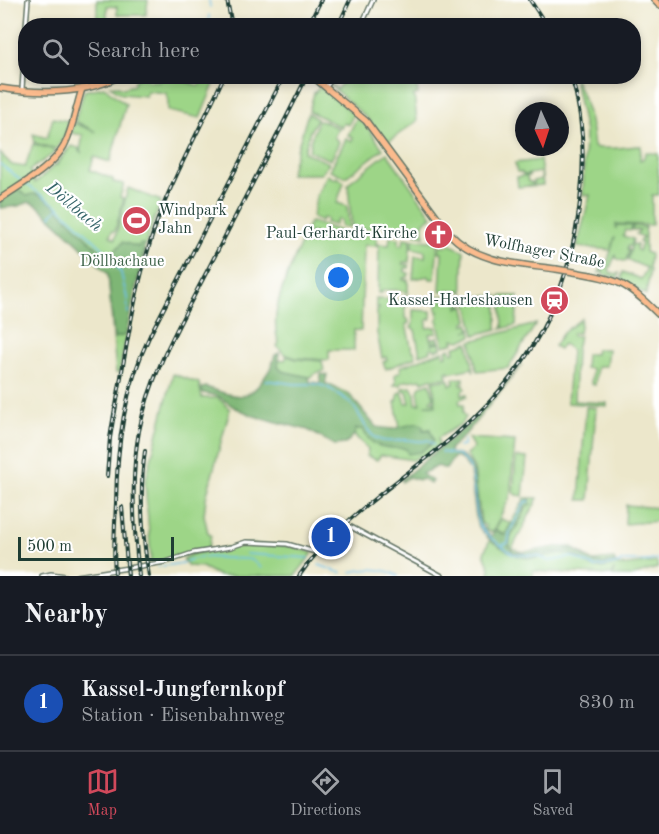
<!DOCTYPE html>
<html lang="en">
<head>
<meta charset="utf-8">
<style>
	body { margin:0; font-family:"Old Standard TT",serif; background:#242831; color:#f1f3f6 }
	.compass { position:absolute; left:515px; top:102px; width:54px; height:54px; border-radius:50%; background:#171b24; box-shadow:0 3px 9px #0003; rotate:177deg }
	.scale { position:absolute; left:18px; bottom:15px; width:156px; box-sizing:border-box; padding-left:6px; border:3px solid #1f3d34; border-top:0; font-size:16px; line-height:21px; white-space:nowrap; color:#1f3d34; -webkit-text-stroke:4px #fff; paint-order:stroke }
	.you { position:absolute; left:339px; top:278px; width:21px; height:21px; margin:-15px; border:4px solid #fff; border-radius:50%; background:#1a73e8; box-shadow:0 0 0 9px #1a73e833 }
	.badge { display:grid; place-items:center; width:39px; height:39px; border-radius:50%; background:#d1495b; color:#fff; font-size:20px; font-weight:700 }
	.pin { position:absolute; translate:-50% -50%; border:3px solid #fff; box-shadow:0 2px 6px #0006 }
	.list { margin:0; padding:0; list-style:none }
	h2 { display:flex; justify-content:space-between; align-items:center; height:78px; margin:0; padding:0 24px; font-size:26px }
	h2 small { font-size:20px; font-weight:400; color:#9ea1a6 }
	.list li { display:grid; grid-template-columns:39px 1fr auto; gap:18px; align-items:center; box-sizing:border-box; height:96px; padding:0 24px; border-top:2px solid #363941 }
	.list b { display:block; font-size:22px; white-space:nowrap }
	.list p { margin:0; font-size:20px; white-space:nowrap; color:#9ea1a6 }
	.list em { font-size:20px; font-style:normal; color:#9ea1a6 }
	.icon { flex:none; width:33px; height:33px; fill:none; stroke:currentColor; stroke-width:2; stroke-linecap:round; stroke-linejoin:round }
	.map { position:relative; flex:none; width:659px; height:576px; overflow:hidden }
	.search { position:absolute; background:#171b24; box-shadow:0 3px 9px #0003; left:18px; right:18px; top:18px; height:66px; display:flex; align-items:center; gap:15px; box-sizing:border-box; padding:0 21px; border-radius:24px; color:#9ea1a6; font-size:22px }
	.sheet { height:174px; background:#171b24 }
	nav { display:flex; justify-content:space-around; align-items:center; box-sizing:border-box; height:84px; border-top:2px solid #363941; background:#171b24; font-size:16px; color:#9ea1a6 }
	nav a { display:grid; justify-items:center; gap:3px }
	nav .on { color:#d1495b }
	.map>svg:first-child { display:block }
	.green { fill:#9dd587; stroke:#5e895e; stroke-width:1.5 }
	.forest { fill:#7eb674; stroke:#4e7a54; stroke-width:1.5 }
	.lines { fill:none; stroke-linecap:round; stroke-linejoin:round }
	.stream { stroke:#6cc1e9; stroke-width:1.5 }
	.minor-casing { stroke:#677869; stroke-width:6 }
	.major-casing { stroke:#677869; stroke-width:8 }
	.minor { stroke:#fff; stroke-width:3 }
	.major { stroke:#fbbb8d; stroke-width:5 }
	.rail-casing { stroke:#1f3d34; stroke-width:4 }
	.rail { stroke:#fff; stroke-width:1.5; stroke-dasharray:4.5; stroke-linecap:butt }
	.major-bridge-casing { stroke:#677869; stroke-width:8; stroke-linecap:butt }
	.major-bridge { stroke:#fbbb8d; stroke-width:5 }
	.labels { text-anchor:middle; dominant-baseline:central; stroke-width:4.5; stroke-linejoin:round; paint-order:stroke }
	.poi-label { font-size:16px; fill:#1f3d34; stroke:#fff; text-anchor:end }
	.street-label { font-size:16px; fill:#1f3d34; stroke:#fff }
	.park-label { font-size:16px; fill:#3e6349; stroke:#fff }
	.water-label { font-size:18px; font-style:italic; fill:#36656a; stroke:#fff }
</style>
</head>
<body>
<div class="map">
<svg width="659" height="576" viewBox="0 0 659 576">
	<rect width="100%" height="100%" fill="#fff"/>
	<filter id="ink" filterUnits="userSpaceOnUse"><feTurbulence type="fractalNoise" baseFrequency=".0167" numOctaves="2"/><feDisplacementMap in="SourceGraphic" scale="12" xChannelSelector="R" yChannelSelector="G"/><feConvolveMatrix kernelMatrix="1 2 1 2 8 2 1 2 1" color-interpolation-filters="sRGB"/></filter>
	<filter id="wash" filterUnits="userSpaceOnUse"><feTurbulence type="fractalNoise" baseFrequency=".008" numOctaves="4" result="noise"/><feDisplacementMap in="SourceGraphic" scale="24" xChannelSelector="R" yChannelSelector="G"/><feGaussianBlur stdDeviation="1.35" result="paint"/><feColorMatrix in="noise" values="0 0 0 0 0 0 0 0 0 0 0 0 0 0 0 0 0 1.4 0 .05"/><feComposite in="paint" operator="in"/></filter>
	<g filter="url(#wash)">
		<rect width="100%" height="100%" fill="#ece7cb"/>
		<g class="green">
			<path d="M97,0H148L146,15H117V7L107,6V25H97Z"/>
			<path d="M170,76L199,86L203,77H217L200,118L168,111V101L166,93L147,91L146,96L122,94L110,86H119L123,88L134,85V81L140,77H146L148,81H160L159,77Z"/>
			<path d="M358,76L406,77V83L416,82L418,94L414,95L417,121L385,144L368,119L331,86V85L337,89L346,78Z"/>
			<path d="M574,79H575C586,101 592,122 594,147C604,151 628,146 641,146L640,160L643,159L646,152L658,154L659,195H652V225L616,224V229L617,225L633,226L630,231L625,230L623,236L633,239L631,247L628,246L627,249L629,250L626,261H623L616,258V254L609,270L611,273L617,274L619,273L618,278L602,274L604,269L599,273L601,268L606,267L615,237L611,250L577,247L590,195H583L585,132Z"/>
			<path d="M104,87L126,104L110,162L94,157L90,170L113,179V182L124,184L120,197L124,199L115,231H112L110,236L115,239L128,188L161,201L145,245L140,244L139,247L125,244L145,252L133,297L119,373H116L108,274L80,245L37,205L29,202L18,206L0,208V153L12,165L25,167L33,144L54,150L53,154L30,170L35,183L56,164L68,149L56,166L57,165L71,146L79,148V152L82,153L80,151L83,135L71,133L74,123L96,132L75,121L84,91Z"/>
			<path d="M320,87L354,114L348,125L344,123L341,127L309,111L314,93Z"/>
			<path d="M73,104L64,139H63L56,149L35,143L33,134L47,138L53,118L68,121L70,120Z"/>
			<path d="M308,113L317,119L310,131L304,152L329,163L321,174H290Z"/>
			<path d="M357,118L365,124L383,149L346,177L330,170L346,139L352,141L353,137L348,135Z"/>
			<path d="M318,121L325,122L338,128L334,137L339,142L331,160L309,151L311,143L310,142Z"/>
			<path d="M387,153L432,216L423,223L425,236L414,234V228L376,224L374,230L352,228L348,185L351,181Z"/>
			<path d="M540,160L543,185L518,187L517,177L530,175L527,177L528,182H531L532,184H534L533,181L542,179L540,172L524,175L521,172H517L515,163Z"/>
			<path d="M327,175L335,179L337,177L344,182L337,203L347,206L349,227H341V220L337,219L335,225L326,223L327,219L323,218L321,221L312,217L317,195Z"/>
			<path d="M311,222L341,231L340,237H345L346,232L377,236L376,246L365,245L364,247L361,331L354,330V350H329V360L296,358L284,354L277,346L279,343C266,309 293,266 305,233L315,236V233L305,232L309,223Z"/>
			<path d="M634,226L645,227V252L650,254L649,267L650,270L646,295L621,279L623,272L641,279L647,268L628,260L632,244L637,245L636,249L639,251L642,243L639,242L643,237L636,234L640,230H631Z"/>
			<path d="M390,237L399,238V245H403L404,238L411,239L409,262H403V264L409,265V268H405V272L409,273L408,277L403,278V280H408V293L400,290H383L382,293H378L379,244L389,245Z"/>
			<path d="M413,239L438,242L435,279H430L429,276L413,279L415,256L425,257V251L412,248Z"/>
			<path d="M449,244L464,251C463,265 462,279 463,294L461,290L440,291L442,252H439L440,245L447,246Z"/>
			<path d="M450,295L455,296L453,302L457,301L456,296H462V305H458V308L464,305L468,320L464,323V325L469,323L471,329L466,331L471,330L472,336L460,341L453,339L454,343L444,346L438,324V322H439L437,320L439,317L437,312H440L437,311V296H442L443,303L444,296L449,297L450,301Z"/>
			<path d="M403,296H408V305H405V318L408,319L409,323L406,324L412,351H414L416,357L386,369L383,362L387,360L386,357L382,358L377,333V309H379V307L376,306V299L403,300Z"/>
			<path d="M466,296H499L497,297V329L475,335Z"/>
			<path d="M501,296H518L516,325L501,329L503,327Z"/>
			<path d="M413,310L431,311V319L427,320V328L436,327L437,333L429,334L430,339L437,338L438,335L439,341L433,343L432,339L431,341L432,345L440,342L441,348L435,350L434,348L430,349L431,351L420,355L415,330L411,328L413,324Z"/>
			<path d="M581,319L579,333H572V336H579L576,350L574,401L607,403V406L567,403L571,350L563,344L559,349L554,346L563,333Z"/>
			<path d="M536,324L508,368L477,371L471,341Z"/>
			<path d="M468,342L474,372L472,368L449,373V371L446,372L447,378L430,379L422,382L421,379L401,382V385H394L396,383L395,375L401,371L400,367L443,351L444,356L447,355L446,350L450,348L452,353L455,352L454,347Z"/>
			<path d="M596,349H608L606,366H597L595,385L591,384L592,369L585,368L586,354H595Z"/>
			<path d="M287,356L296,359L322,361L324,371L316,373L309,378L282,371L278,367L279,360H285Z"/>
			<path d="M173,374L199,383L202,398H218L230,409L206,498L204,515L208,533L211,536L208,549L177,557L174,555V558L149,563L151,558L145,483Z"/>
			<path d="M463,378L464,381L460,383L461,385L464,384L465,389L462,390V395L467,394V396L459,400L460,404H464L463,413L466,417L461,424L438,438L439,445L424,457L419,456L413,460L381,455L377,460L367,456L368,449L354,435L356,429H363C372,448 382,447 400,447C410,448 419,447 430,446L434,441L429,429C419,432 410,427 400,427L395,402L397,401L399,393L402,392L406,403H410L407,391H403L402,388L411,387L415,394L416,404H420L418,391L420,386L430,383L434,398L430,400L431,402L434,401L435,405H425L436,406L433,381L449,380L450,385L454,384L453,379Z"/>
			<path d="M586,407L596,408L589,500H579Z"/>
			<path d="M468,438L515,441L510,497L492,533L485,529L486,526L481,523L474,468L466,454L474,448Z"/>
			<path d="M516,457L527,458L523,496L516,495L513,492Z"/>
			<path d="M525,498H538L512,549L524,552L557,547H572L593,561L614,559L617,566L657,562L658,568L632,576H613L614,569L612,575L533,571V576H498L497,574L489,576L490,568L484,553L491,537L509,546L511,536L524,514L527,505L525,502L514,525L511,524L505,535L495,530L501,519L511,523Z"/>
			<path d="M626,505L659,508V521L625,524Z"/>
			<path d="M249,544L292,546L313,553L295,576H219L202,567L188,566L183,559L193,554Z"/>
		</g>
		<g class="forest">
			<path d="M18,189L27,196C31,195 32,193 36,194C55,198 88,245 109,257L123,242L138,247L140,244L145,245L126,335L114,338L108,274L80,245L37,205L29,202L18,206L0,208V202Z"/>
			<path d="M279,353L278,367L282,371L309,377L310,382L320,383L321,374L327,375L325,383L349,394L376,427L392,429L418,423L423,426V431L430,429L434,441L421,452L408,454L406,449C400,447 397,449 391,448C378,448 367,441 363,429H356L354,435L345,444L334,445L308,430L254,416L234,407L218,396L202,393V388L206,387C228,394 246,405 262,381C268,372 273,366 275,355Z"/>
			<path d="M522,365L464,436L450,448V453C487,457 470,502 481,525C483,529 487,532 490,536L489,539L477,525L470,471C466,464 462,458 454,457L446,469L438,466L423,473L422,474L432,481L430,484L423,479L419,480L409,477L402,482L401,480L469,424Z"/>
			<path d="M530,499L531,504L524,508V514L511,536L509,546L513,552L528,554L570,549C592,555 583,567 614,562V565C583,575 590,557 568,554C560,552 554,554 546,556C522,563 509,552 490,540L495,530L505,535L511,523L514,525L525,502Z"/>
		</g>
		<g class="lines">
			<g class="stream">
				<path d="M209,0L210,7"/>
				<path d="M208,26L209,15"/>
				<path d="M0,164L22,181"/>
				<path d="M26,184L59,207L111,256L121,273L127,298L128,313"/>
				<path d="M51,216L59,207"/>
				<path d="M265,380L295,384H316L327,387L347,400"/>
				<path d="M348,401C368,417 362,448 401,440C411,438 418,444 428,440L434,445"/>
				<path d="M458,447L463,446L464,440"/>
				<path d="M441,452L458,455L468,464L472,476L478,524L487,535L513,554L538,556L549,561L573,557L595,567L618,564L623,561H647L659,559"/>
				<path d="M502,545L508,543L510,531L525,502L530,501"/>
				<path d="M246,554L309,558"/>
				<path d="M247,559L252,560L261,568"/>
				<path d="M186,561L201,557L246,559"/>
				<path d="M319,565L338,572"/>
				<path d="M157,567L183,563"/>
				<path d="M340,572L341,573"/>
				<path d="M351,572C366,568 385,568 398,576"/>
			</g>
		</g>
	</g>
	<g filter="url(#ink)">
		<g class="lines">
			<defs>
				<g id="minor">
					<path d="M26,26L28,0"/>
					<path d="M361,26L373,0"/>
					<path d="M326,87L334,76"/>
					<path d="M22,89L26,27"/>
					<path d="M42,576L51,574L65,576"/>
					<path d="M77,576L166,562L193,553L231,547L246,542L287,544L326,555L347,529L351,527L442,576"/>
				</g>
				<g id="major">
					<path d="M654,0L659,5"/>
					<path d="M312,76L366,121L449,233C476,263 519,264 556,269"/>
					<path d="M0,88C39,94 84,95 120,76"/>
					<path d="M0,199C21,184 51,169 64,146C73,129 76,107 82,89"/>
					<path d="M574,272C620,280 626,282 659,315"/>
				</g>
			</defs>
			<use href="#minor" class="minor-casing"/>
			<use href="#major" class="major-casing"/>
			<use href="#minor" class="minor"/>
			<use href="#major" class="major"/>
			<defs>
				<g id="rail">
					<path d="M227,0L232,26"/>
					<path d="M530,0L547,26"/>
					<path d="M308,26L321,0"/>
					<path d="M338,26L350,0"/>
					<path d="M114,417C126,351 135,282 158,219C176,170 203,124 224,76"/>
					<path d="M145,451C139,492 142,535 149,576"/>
					<path d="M107,476L110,438L115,408"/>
					<path d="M122,507L128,576"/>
					<path d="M115,573C113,549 115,526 116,503C117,443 124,390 150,335L284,76"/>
					<path d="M139,576C134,527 130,480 139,431C150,375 179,325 205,275C239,209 274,143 307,76"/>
					<path d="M299,576C338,519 402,480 454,436C530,370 568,302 580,202C585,160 584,117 571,76"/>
				</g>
			</defs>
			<use href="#rail" class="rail-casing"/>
			<use href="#rail" class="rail"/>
			<defs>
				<path id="major-bridge" d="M556,269L574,272"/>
			</defs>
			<use href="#major-bridge" class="major-bridge-casing"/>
			<use href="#major-bridge" class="major-bridge"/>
		</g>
	</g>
	<defs>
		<symbol id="stadium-disc" viewBox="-11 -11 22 22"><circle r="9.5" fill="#d1495b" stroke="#fff"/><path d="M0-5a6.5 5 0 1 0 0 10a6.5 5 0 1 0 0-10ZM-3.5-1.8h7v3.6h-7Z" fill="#fff"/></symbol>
		<symbol id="church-disc" viewBox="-11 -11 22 22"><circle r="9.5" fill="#d1495b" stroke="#fff"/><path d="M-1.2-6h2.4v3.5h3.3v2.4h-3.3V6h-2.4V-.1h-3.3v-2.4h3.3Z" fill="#fff"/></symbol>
		<symbol id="station-disc" viewBox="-11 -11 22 22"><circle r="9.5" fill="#d1495b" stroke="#fff"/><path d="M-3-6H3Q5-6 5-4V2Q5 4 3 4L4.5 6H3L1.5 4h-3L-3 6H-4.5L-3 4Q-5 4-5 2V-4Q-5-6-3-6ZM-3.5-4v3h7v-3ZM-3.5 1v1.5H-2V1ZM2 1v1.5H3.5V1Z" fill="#fff"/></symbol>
	</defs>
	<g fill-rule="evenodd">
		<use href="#stadium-disc" x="120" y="204" width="33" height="33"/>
		<use href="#church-disc" x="422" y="218" width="33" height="33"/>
		<use href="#station-disc" x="538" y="284" width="33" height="33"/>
	</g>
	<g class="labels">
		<g class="poi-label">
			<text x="158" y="211" text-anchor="start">Windpark<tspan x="158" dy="18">Jahn</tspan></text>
			<text x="417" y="234">Paul-Gerhardt-Kirche</text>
			<text x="533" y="301">Kassel-Harleshausen</text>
		</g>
		<g class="street-label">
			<text transform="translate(544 252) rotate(11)">Wolfhager Straße</text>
		</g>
		<g class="park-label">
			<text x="122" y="262">Döllbachaue</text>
		</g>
		<g class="water-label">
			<text transform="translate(74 207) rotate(40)">Döllbach</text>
		</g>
	</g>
</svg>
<svg class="compass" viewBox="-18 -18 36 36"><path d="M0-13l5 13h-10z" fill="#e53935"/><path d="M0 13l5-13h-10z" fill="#9ea1a6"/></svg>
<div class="scale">500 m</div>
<div class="you"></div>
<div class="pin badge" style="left:331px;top:537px;background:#1a4fb4">1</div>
<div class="search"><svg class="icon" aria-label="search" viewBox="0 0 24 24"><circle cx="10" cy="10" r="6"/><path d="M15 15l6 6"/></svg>Search here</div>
</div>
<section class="sheet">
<h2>Nearby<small></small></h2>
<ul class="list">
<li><span class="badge" style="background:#1a4fb4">1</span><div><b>Kassel-Jungfernkopf</b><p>Station · Eisenbahnweg</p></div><em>830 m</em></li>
</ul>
</section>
<nav>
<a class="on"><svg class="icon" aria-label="map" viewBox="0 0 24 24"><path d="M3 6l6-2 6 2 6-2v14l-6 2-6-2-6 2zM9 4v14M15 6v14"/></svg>Map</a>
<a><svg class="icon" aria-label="directions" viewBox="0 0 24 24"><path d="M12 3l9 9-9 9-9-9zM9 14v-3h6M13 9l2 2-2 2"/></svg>Directions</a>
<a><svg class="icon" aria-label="saved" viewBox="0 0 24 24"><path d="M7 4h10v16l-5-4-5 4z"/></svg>Saved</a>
</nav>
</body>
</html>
